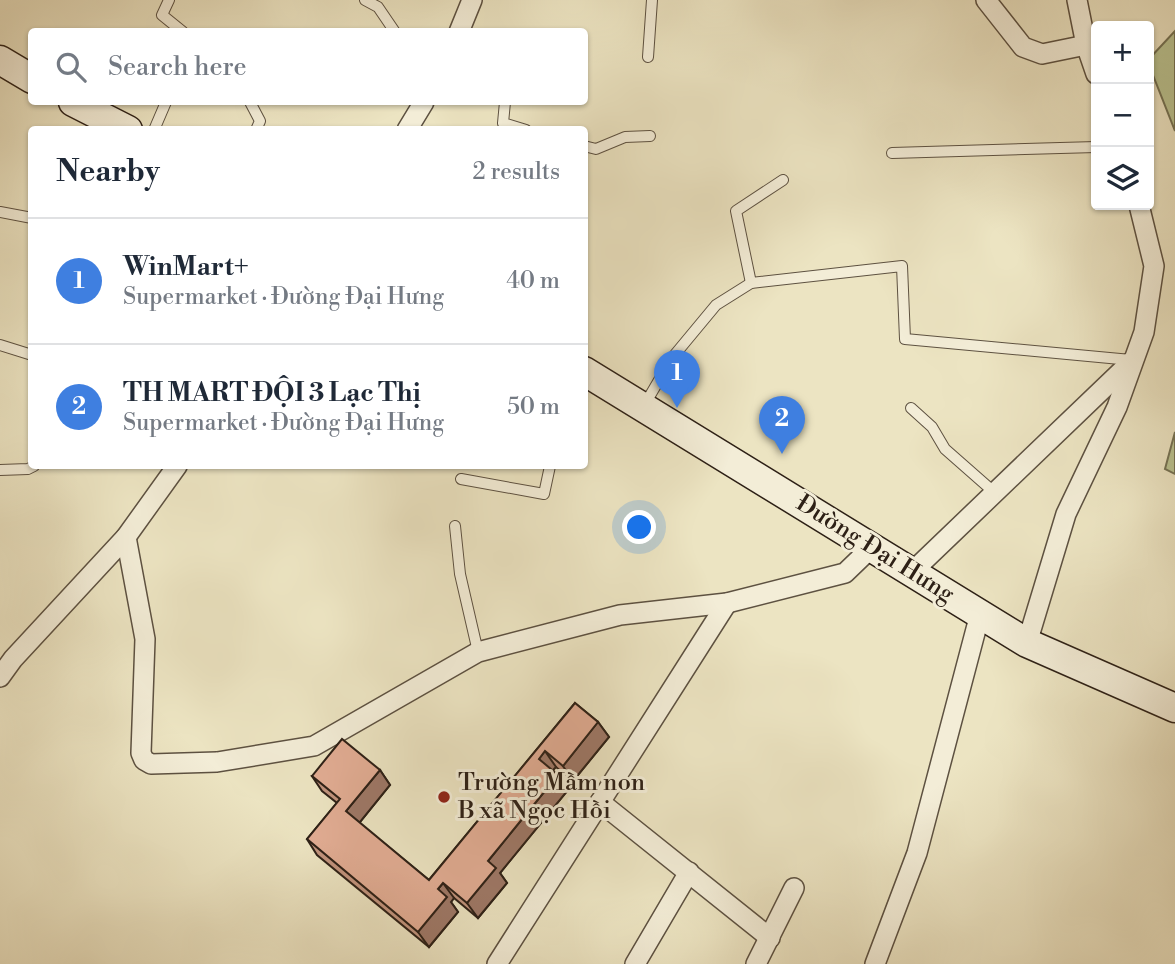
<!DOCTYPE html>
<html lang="en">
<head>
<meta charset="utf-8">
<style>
	body { margin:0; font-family:"Libre Bodoni",serif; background:#f6f6f7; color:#1f2937 }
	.controls { position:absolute; right:21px; top:21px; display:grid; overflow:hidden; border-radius:7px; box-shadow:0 2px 5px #0004 }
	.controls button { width:63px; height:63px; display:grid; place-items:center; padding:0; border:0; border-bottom:2px solid #e0e1e3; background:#fff; color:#1f2937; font:35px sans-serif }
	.you { position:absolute; left:640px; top:528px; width:24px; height:24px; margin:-18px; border:5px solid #fff; border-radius:50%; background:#1a73e8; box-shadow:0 0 0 10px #1a73e833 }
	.badge { display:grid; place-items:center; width:46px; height:46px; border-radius:50%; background:#0f766e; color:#fff; font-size:23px; font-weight:700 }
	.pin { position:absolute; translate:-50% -58px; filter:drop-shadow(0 2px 4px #0008) }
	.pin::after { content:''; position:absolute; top:37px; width:24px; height:21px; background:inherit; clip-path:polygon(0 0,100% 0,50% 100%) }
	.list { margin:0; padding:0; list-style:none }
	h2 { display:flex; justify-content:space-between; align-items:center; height:91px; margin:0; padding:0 28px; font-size:30px }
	h2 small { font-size:23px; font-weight:400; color:#747a83 }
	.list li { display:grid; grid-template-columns:46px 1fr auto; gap:21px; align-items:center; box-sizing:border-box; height:126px; padding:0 28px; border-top:2px solid #e0e1e3 }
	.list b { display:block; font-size:26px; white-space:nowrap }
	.list p { margin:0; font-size:23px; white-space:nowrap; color:#747a83 }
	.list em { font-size:23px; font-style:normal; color:#747a83 }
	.icon { flex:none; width:38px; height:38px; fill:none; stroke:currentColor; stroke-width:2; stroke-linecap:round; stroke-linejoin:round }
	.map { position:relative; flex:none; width:1175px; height:964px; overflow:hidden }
	.search { position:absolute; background:#fff; box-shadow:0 2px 5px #0004; left:28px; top:28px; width:560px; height:77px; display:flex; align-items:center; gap:18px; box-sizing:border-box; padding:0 24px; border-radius:7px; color:#747a83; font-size:26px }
	.panel { position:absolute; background:#fff; box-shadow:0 2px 5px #0004; left:28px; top:126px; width:560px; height:343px; border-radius:7px }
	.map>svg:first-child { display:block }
	.green { fill:#bac391; stroke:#747254; stroke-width:2 }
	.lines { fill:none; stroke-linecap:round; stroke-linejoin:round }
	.lane-casing { stroke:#5d5141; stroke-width:12 }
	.street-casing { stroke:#5d5141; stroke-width:22 }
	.secondary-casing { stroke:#2d2016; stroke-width:31 }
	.lane { stroke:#f3edd7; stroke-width:10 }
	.street { stroke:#f3edd7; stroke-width:19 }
	.secondary { stroke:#f3edd7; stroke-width:28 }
	.wall { fill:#c2947e; stroke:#2d2016; stroke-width:2 }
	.shaded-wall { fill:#9e7867; stroke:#2d2016; stroke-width:2 }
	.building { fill:#e1ac93; stroke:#2d2016; stroke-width:2 }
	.poi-dot { fill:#8f2418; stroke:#f3edd7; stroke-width:2.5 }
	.labels { text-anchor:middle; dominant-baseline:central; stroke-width:6; stroke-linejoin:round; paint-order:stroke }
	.street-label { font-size:24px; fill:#2d2016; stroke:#f3edd7 }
	.poi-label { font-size:24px; fill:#2d2016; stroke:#f3edd7; text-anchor:start }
</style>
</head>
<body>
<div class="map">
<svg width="1175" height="964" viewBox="0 0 1175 964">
	<rect width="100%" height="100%" fill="#ece4c2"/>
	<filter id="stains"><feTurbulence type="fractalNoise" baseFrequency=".00286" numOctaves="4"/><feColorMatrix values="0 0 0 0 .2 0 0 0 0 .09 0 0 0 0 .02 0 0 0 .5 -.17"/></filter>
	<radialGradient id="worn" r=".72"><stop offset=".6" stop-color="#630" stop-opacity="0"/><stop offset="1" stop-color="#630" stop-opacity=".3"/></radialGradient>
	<g class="green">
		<path d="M1175,31V131L1149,65V59Z"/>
		<path d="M1175,432V474L1165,469Z"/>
	</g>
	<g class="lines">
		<defs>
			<g id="lane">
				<path d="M169,0L162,15L183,32"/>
				<path d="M365,0L378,7L395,32"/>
				<path d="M648,57L652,0"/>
				<path d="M250,102L260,121L256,130"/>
				<path d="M505,102L503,123L526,130"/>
				<path d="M154,130L166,102"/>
				<path d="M584,146L596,149L625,137L650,136"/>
				<path d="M892,153L1096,147"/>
				<path d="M0,212L32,218"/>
				<path d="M751,283L736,211L783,180"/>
				<path d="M0,345L32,355"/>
				<path d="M645,404L672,358L716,305L751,283L902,266L905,339L1131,360"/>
				<path d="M911,408L932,427L945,449L995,493"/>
				<path d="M0,470L28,469L34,466"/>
				<path d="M461,479L544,494L550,466"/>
				<path d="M455,526L460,574L478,652"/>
			</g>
			<g id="street">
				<path d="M986,0L1023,47L1042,54L1086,45"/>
				<path d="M1077,0L1086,45L1096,74"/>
				<path d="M459,32L472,0"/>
				<path d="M407,130L424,102"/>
				<path d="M126,537L145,639L141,753L144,760L151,764L217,762L314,746L478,652L620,615L727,603L845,573L872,547"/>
				<path d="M912,572L1131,362"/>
				<path d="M1027,643L1066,514L1117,407L1144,332L1154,266L1139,205"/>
				<path d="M0,677L13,659L126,537L177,466"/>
				<path d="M600,802L770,938"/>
				<path d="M497,964L727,603"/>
				<path d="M635,964L689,872"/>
				<path d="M756,964L794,888"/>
				<path d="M875,964L917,853L980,614"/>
			</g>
			<g id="secondary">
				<path d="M0,60L32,79"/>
				<path d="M73,102L128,130"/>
				<path d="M584,371L1027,643L1175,708"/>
			</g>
		</defs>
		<use href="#lane" class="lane-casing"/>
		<use href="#street" class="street-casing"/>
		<use href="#secondary" class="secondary-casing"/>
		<use href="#lane" class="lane"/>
		<use href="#street" class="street"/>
		<use href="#secondary" class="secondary"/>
	</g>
	<path class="wall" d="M575,703L598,722L609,737L573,781L556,767L553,770L568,790L500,873L507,883L478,918L454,898L451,902L458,912L429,947L317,855L307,839L337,803L322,791L312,776L380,770L390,785L359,823L429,880Z"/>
	<g class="shaded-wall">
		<path d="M598,722L609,737L573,781L563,766Z"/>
		<path d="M545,751L556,767L549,774L539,759Z"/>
		<path d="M380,770L390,785L356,827L346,811Z"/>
		<path d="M558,775L568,790L500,873L507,883L478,918L467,903L488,861Z"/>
		<path d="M443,883L454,898L451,902L458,912L429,947L418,932L438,889Z"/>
	</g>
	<path class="building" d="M575,703L598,722L563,766L545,751L539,759L558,775L488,861L496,868L467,903L443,883L438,889L447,897L418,932L307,839L340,799L312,776L342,739L380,770L346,811L429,880Z"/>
	<circle class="poi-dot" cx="444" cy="797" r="7"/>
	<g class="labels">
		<g class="street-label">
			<text transform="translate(875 549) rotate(32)">Đường Đại Hưng</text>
		</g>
		<g class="poi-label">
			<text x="458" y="783">Trường Mầm non<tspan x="458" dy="28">B xã Ngọc Hồi</tspan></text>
		</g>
	</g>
	<rect width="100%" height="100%" filter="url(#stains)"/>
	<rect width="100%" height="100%" fill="url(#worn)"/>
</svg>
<div class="controls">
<button>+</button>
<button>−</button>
<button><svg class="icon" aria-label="layers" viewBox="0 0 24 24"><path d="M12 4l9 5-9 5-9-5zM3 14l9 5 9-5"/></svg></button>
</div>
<div class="you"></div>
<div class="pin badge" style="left:677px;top:408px;background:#3f7fe0">1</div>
<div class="pin badge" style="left:782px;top:454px;background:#3f7fe0">2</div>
<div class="search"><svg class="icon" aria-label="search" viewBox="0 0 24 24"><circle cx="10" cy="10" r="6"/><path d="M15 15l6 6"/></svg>Search here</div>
<section class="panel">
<h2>Nearby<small>2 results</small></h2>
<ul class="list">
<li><span class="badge" style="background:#3f7fe0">1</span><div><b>WinMart+</b><p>Supermarket · Đường Đại Hưng</p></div><em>40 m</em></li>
<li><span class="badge" style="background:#3f7fe0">2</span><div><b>TH MART ĐỘI 3 Lạc Thị</b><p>Supermarket · Đường Đại Hưng</p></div><em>50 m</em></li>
</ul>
</section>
</div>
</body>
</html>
